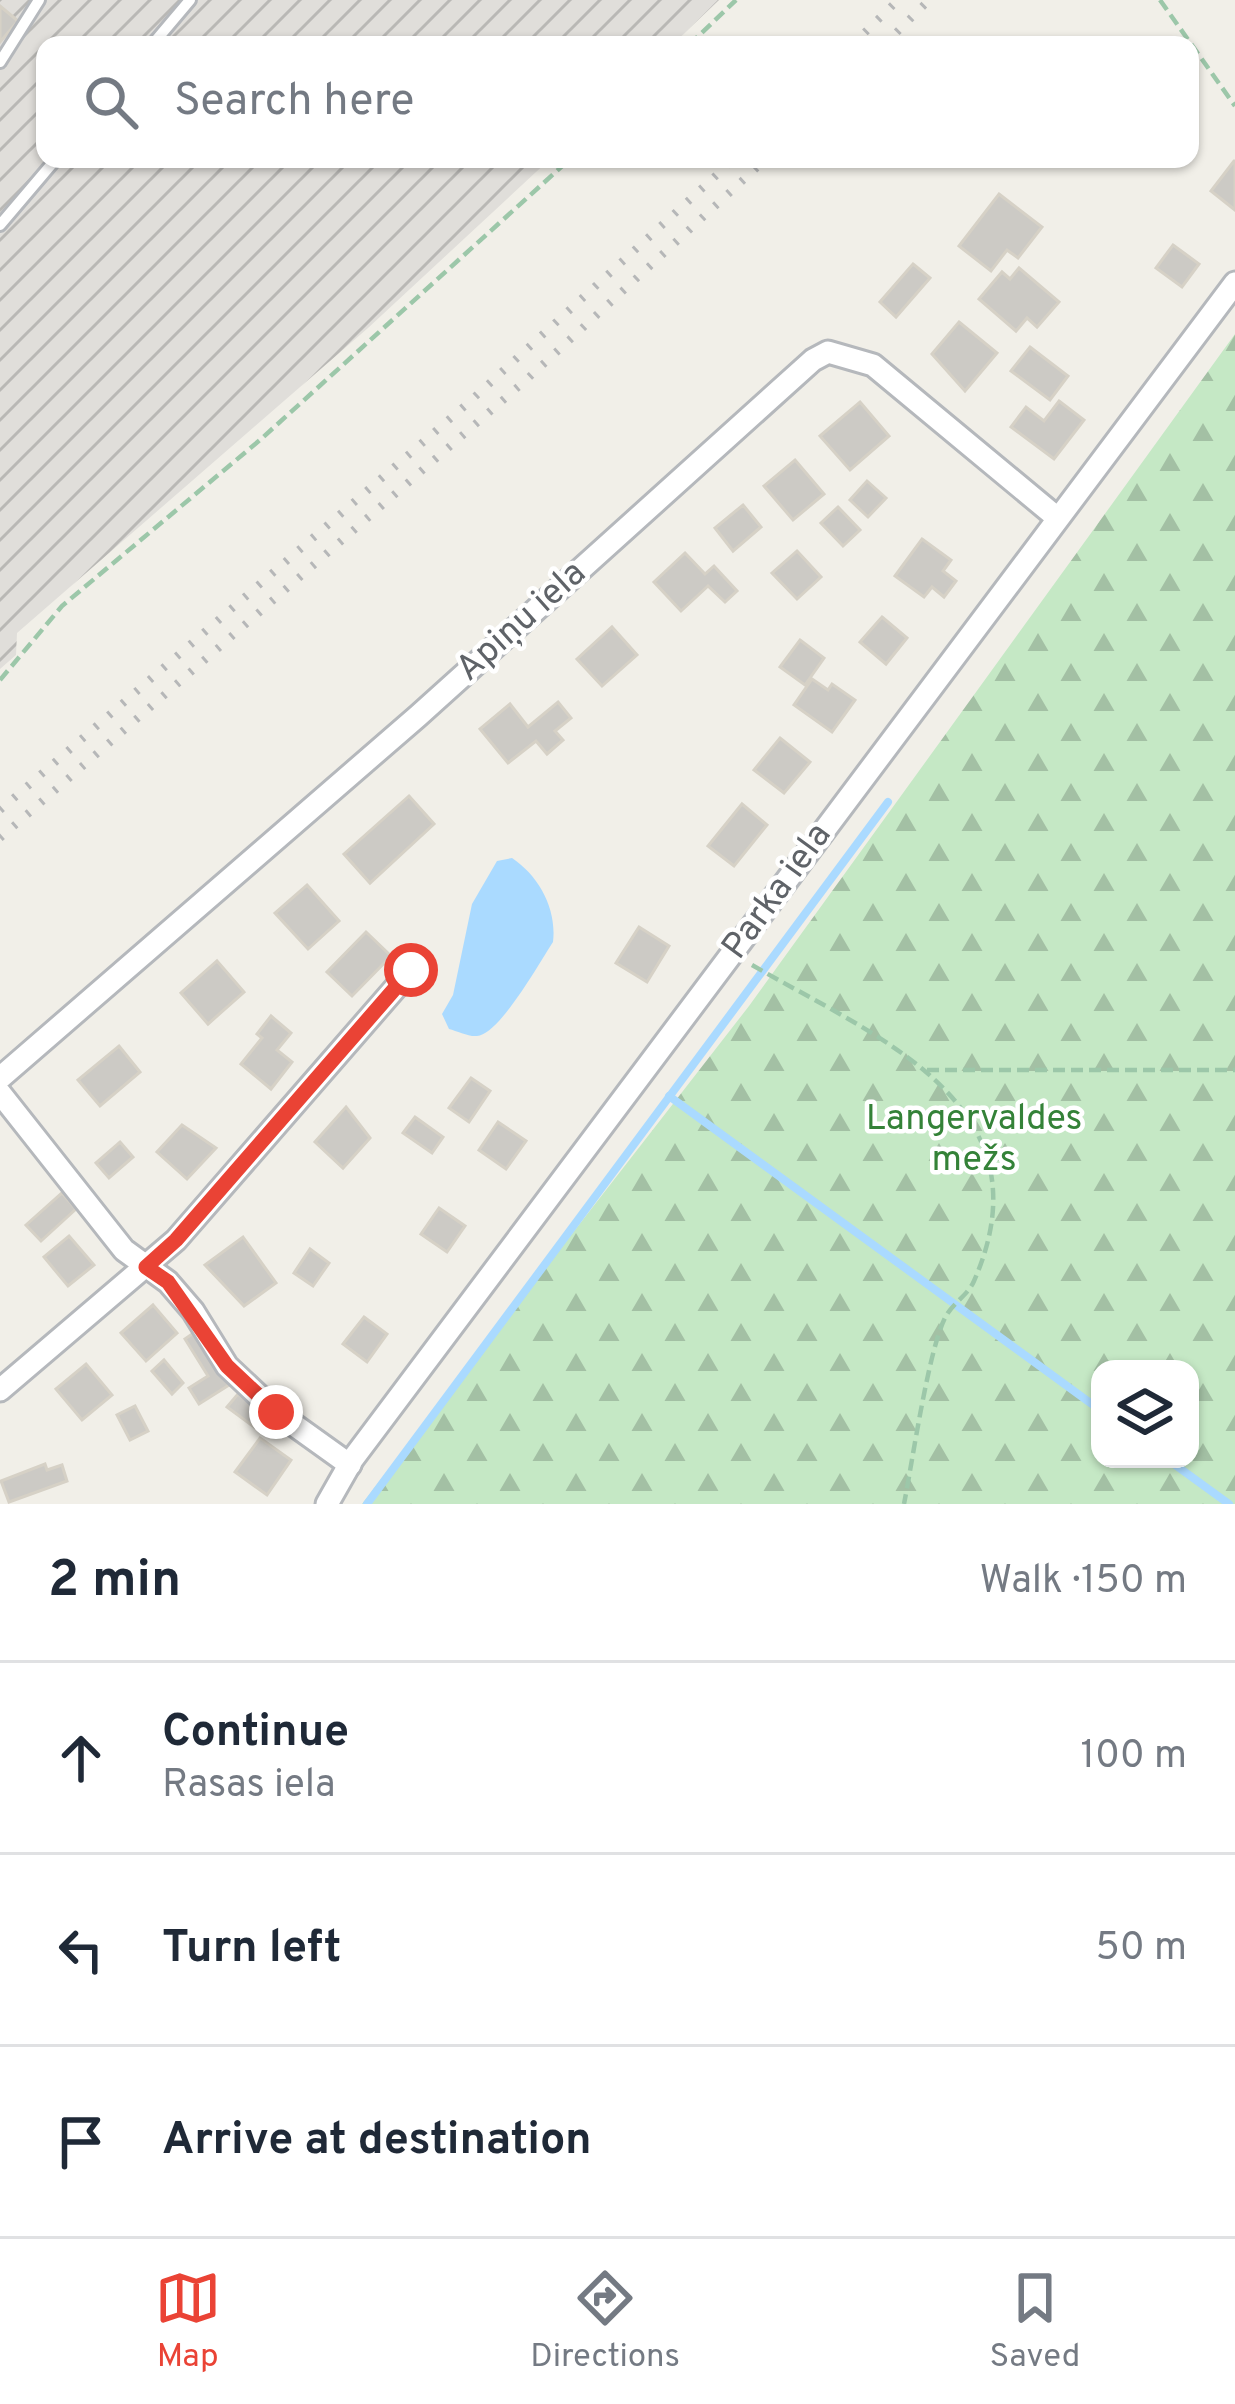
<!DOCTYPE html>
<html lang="en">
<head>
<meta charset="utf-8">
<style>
	body { margin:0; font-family:Overpass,sans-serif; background:#f6f6f7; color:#1f2937 }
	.controls { position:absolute; right:36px; bottom:36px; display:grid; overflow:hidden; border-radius:24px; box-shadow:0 3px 9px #0004 }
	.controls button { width:108px; height:108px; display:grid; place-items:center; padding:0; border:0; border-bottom:3px solid #e0e1e3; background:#fff; color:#1f2937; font:60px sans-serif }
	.stop { position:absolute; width:36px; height:36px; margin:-27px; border:9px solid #ea4335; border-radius:50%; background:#fff }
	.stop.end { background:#ea4335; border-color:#fff; box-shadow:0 3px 12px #0008 }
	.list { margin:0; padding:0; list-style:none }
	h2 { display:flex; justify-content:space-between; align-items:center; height:156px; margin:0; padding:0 48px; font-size:51px }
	h2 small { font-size:39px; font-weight:400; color:#747a83 }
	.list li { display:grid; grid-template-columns:78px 1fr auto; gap:36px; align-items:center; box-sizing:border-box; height:192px; padding:0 48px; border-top:3px solid #e0e1e3 }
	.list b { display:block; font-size:45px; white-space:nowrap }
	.list p { margin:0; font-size:39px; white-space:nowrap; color:#747a83 }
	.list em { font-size:39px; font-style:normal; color:#747a83 }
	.icon { flex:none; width:66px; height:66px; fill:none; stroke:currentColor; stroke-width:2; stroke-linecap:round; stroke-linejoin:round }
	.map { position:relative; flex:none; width:1235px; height:1504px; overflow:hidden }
	.search { position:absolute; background:#fff; box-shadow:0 3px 9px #0004; left:36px; right:36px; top:36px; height:132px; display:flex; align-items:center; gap:30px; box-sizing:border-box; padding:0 42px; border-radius:24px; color:#747a83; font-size:45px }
	.sheet { height:732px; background:#fff }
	nav { display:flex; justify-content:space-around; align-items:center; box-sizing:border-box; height:168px; border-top:3px solid #e0e1e3; background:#fff; font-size:33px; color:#747a83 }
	nav a { display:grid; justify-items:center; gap:6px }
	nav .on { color:#ea4335 }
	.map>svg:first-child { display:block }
	.industrial { fill:url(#industrial-furrows) }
	.forest { fill:url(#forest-firs); fill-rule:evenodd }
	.water { fill:#aadaff }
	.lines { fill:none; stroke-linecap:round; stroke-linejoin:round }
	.stream { stroke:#aadaff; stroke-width:8 }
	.building { fill:#cccac5; stroke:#d6d1c6; stroke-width:3 }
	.service-casing { stroke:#b5b8bc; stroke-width:16 }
	.minor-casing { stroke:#b5b8bc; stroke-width:27 }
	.path { stroke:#9cc7a9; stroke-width:4.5; stroke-dasharray:12 6; stroke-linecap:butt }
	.service { stroke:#fff; stroke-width:10 }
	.minor { stroke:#fff; stroke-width:21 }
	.rail { stroke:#b6b7b8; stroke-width:8; stroke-dasharray:3 15; stroke-linecap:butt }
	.route { stroke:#ea4335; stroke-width:15 }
	.labels { text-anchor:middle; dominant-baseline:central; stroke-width:9; stroke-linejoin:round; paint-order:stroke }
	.street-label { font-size:36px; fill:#5f6368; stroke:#fff }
	.park-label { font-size:36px; fill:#348238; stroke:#fff }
</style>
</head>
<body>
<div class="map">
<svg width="1235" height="1504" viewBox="0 0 1235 1504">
	<defs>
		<pattern id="industrial-furrows" width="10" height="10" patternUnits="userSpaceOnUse" patternTransform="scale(3)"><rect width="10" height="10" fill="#e0deda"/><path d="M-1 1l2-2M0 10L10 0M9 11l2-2" fill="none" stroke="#b9b8b5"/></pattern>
		<pattern id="forest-firs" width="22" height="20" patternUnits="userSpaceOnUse" patternTransform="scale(3)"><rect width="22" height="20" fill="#c5e8c5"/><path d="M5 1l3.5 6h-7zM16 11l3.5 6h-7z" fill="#a3c0a4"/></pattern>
	</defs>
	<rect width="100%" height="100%" fill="#f1efe8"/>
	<path class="industrial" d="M0,0H719L672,45H45V159H550L368,328L17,633L16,655L0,669Z"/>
	<path class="forest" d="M1235,334V1504H362L749,1006ZM1100,1369H1190V1459H1100Z"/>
	<path class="water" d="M512,858C539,876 557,909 553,942C540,962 499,1035 477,1036C469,1037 457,1031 449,1029L442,1014L453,995L472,904L497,861Z"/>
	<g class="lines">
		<g class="stream">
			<path d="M669,1096L1100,1410"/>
			<path d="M1167,1459L1229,1504"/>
			<path d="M367,1504L888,802"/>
		</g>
	</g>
	<g class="building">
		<path d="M0,6L18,21L0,42Z"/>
		<path d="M1234,161H1235V210L1211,191Z"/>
		<path d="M999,194L1042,227L1018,258L1007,250L991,271L959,246Z"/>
		<path d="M1173,245L1199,264L1182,287L1156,268Z"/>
		<path d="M913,264L930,278L896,317L880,302Z"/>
		<path d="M1019,268L1059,302L1037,327L1027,318L1016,331L979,299L1002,272L1010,279Z"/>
		<path d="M959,322L997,353L965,391L932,354Z"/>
		<path d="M1030,347L1068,376L1050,400L1011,371Z"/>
		<path d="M1059,401L1084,420L1054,459L1011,427L1026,407L1044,421Z"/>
		<path d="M860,402L889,436L850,470L820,436Z"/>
		<path d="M795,460L824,494L793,520L764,486Z"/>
		<path d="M867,481L886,498L868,517L850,500Z"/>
		<path d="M743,505L761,527L733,551L715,528Z"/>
		<path d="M838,507L860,530L843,546L821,523Z"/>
		<path d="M922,539L951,560L943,571L956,581L944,597L932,587L924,597L895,576Z"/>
		<path d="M797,551L821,577L797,599L772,573Z"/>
		<path d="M685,553L705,574L714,566L737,591L725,602L708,586L681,611L654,582Z"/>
		<path d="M882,617L907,638L886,664L860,642Z"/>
		<path d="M612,627L637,655L602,686L577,659Z"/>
		<path d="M800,640L824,658L805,685L780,667Z"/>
		<path d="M812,679L828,690L832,684L855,700L832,732L794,705Z"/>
		<path d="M558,702L571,718L555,731L563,740L547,754L536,741L508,763L480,729L510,704L528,727Z"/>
		<path d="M780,738L810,762L784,793L754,770Z"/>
		<path d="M409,796L434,824L370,883L344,854Z"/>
		<path d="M742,804L767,825L734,866L708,846Z"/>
		<path d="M307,885L339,921L308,949L275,913Z"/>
		<path d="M639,927L669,946L647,982L616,963Z"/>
		<path d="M366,932L391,956L352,996L327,972Z"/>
		<path d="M217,961L244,992L208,1024L181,993Z"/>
		<path d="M271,1016L291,1033L277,1050L292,1062L271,1089L241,1064L262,1038L257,1034Z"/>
		<path d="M119,1046L140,1072L100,1106L78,1080Z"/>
		<path d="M471,1078L490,1091L469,1122L449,1108Z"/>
		<path d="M346,1107L370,1138L343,1168L315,1142Z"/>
		<path d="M415,1117L443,1137L432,1153L403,1133Z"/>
		<path d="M498,1122L526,1141L506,1169L479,1150Z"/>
		<path d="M182,1125L216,1148L187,1179L157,1152Z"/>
		<path d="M120,1142L133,1157L109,1178L96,1163Z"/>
		<path d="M62,1193L76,1209L41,1241L26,1225Z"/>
		<path d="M439,1208L465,1226L447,1252L421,1234Z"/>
		<path d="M69,1236L94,1265L68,1286L44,1257Z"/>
		<path d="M243,1237L276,1283L244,1306L205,1265Z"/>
		<path d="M310,1249L329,1263L313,1286L294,1273Z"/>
		<path d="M153,1305L177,1333L146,1361L121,1333Z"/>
		<path d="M364,1317L387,1334L367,1362L343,1344Z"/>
		<path d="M195,1332L229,1385L199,1404L189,1388L208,1376L185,1339Z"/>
		<path d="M164,1360L183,1383L172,1394L152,1371Z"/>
		<path d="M86,1364L112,1395L82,1420L56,1389Z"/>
		<path d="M238,1394L267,1415L257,1429L227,1407Z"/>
		<path d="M135,1406L148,1431L130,1440L117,1415Z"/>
		<path d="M260,1438L291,1460L267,1495L235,1472Z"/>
		<path d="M45,1464L47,1470L62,1465L67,1481L9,1502L1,1481Z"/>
	</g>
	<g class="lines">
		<defs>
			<g id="service">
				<path d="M152,45L190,0"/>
				<path d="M0,62L39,0"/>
				<path d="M0,225L56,159"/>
			</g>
			<g id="minor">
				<path d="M0,1078L418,716L813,360L828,352L873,365L1055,516"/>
				<path d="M0,1093L124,1250L168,1282L193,1311L227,1366L276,1412L350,1465"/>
				<path d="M0,1390L176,1240L411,970"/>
				<path d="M327,1504L352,1460L1235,283"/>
			</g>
		</defs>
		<use href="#service" class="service-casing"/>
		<use href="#minor" class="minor-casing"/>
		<g class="path">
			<path d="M1160,0L1235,106"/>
			<path d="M689,45L736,0"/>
			<path d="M0,680L62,606L260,440L570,159"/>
			<path d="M752,965C876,1037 1052,1104 974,1281C968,1295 953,1303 946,1316C929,1346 912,1464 904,1504"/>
			<path d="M927,1070H1235"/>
		</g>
		<use href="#service" class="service"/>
		<use href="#minor" class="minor"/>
		<g class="rail">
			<path d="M852,45L898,0"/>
			<path d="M884,45L929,0"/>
			<path d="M0,810L468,403L734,159"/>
			<path d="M0,838L526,380L766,159"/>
		</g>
	</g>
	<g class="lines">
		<path class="route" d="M276,1412L227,1366L168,1282L146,1267L176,1240L411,970"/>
	</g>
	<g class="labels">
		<g class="street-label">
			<text transform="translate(522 622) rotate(-42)">Apiņu iela</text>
			<text transform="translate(778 892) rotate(-54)">Parka iela</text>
		</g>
		<g class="park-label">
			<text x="974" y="1120">Langervaldes<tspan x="974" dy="41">mežs</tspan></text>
		</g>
	</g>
</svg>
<div class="controls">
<button><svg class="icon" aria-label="layers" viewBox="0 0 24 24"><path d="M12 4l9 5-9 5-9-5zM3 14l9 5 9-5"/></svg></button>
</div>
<div class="stop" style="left:411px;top:970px"></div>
<div class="stop end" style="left:276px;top:1412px"></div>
<div class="search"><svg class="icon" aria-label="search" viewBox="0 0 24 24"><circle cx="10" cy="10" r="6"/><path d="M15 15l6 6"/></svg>Search here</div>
</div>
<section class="sheet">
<h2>2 min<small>Walk · 150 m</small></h2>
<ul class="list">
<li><svg class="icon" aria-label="ahead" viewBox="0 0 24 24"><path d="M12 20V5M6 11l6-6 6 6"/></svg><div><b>Continue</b><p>Rasas iela</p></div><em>100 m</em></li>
<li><svg class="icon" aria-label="left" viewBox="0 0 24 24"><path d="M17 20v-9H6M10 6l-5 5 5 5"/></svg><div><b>Turn left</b></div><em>50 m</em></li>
<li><svg class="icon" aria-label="arrive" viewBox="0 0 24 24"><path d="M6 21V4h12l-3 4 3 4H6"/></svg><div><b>Arrive at destination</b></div></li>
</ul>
</section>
<nav>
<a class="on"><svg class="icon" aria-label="map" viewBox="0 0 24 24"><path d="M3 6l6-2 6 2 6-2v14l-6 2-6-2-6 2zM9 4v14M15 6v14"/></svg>Map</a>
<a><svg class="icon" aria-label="directions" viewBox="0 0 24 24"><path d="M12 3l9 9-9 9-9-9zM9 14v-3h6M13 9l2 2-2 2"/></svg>Directions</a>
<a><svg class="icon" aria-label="saved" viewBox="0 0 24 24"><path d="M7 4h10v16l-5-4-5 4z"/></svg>Saved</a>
</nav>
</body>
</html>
